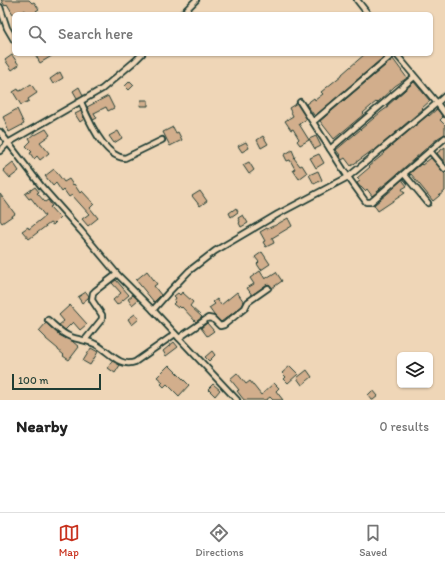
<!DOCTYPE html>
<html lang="en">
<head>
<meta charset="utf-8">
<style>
	body { margin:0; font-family:Itim,sans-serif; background:#f2f2f2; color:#222 }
	.controls { position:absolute; right:12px; bottom:12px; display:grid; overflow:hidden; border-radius:6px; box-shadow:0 1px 3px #0004 }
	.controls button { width:36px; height:36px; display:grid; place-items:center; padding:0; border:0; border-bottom:1px solid #e0e0e0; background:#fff; color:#222; font:20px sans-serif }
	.scale { position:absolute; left:12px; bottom:10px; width:89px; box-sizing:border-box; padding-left:4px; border:2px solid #1f3d34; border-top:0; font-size:11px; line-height:14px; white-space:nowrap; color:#1f3d34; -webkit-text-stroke:3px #efd6b7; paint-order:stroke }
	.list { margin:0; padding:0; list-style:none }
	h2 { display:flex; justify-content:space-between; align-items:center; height:52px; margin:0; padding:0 16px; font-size:17px }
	h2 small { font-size:13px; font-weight:400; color:#767676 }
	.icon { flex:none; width:22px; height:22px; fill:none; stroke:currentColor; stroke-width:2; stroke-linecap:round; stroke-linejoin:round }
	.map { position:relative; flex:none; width:445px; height:400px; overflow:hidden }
	.search { position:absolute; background:#fff; box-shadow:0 1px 3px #0004; left:12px; right:12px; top:12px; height:44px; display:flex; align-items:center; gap:10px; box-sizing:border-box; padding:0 14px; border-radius:6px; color:#767676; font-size:15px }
	.sheet { height:112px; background:#fff }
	nav { display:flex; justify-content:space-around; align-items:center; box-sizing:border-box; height:56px; border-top:1px solid #e0e0e0; background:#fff; font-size:11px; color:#767676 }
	nav a { display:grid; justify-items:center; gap:2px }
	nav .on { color:#c8321e }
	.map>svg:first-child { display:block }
	.building { fill:#d2ae8c; stroke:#1f3d34 }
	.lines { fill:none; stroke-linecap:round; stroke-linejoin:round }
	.minor-casing { stroke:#1f3d34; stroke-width:8 }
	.minor { stroke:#efd6b7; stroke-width:4.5 }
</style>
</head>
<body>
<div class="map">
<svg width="445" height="400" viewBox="0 0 445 400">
	<rect width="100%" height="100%" fill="#efd6b7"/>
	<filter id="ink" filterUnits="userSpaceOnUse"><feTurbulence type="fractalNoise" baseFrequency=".025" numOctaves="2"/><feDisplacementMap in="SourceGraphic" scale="8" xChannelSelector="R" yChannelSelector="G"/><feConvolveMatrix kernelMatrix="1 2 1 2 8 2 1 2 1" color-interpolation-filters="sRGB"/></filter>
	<g filter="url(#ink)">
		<g class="building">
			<path d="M1,0H29L32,3L34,2L39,9L36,11L39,14H28L25,10L19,14H13L7,4L5,6Z"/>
			<path d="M35,54H55L40,63Z"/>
			<path d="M365,54H387L315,116L314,115L306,104L314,98L315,100L323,94L321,92L342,75V74Z"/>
			<path d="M12,55L19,65L12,70L5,60Z"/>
			<path d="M393,59L407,78L395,86L377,103L376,102L371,106L363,113L364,114L334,139L320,121Z"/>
			<path d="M60,72L63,78L53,84L50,79Z"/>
			<path d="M130,81L134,85L129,90L125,86Z"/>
			<path d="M414,82L430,101L422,108L423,109L374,151L373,150L351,166L345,158L342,160L339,156L340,155L336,150L361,129L381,112L388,107L387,106Z"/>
			<path d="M31,84L37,93L28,99L29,101L21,105L13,92L18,89L19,91L22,90Z"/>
			<path d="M79,87L83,95L77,98L73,91Z"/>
			<path d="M108,96L114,108L108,111L106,107L94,113L97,118L93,120L87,107Z"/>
			<path d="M141,100H148V106H140Z"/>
			<path d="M297,103L307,119L299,124L309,140L300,145L297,141L299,139L293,129L291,130L285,121L293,116L289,108Z"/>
			<path d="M17,109L24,124L9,132L6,125H7L3,117Z"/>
			<path d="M437,109L443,117L440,120L445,125V134L438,138L389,181L379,189L380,190L372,196L367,189L365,191L361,187H360L357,183L360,181L357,178L370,167L369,166L385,153L384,152L428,115L429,116Z"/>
			<path d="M81,111L84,119L80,122L75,114Z"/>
			<path d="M173,127L176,133L178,132L182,140L170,146L163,132Z"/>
			<path d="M46,129L50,135L40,142L49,153L40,160L37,156L34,159L30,153L32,152L26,146L31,141L29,138L34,134L35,135Z"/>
			<path d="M118,131L122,138L114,143L109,136Z"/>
			<path d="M263,136L268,144L261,148L257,140Z"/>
			<path d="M316,136L321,146L315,149L309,139Z"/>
			<path d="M246,142L249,148L242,152L238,146Z"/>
			<path d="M445,147V163L437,153Z"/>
			<path d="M292,150L295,157L294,158L300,166L302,165L307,173L299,179L293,170L295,169L290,160L287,161L284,155Z"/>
			<path d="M319,154L324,163L316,168L310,158Z"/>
			<path d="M431,158L445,174V191L433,201L411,174L410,175L409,174L421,164L422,165Z"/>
			<path d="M13,162L19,171L10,178L3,170Z"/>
			<path d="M249,162L254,170L249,174L243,165Z"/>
			<path d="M54,169L64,182L69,179L73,185L74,184L80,193L82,191L94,204L90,208L98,218L88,226L82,219L89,214L72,195L69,197L64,190L62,192L56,183L53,186L45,176Z"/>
			<path d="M318,171L322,180L314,184L309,175Z"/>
			<path d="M403,179V181L407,186L402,189L405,193L378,211L374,205L394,188V187Z"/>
			<path d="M35,187L39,192L37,193L45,202L48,200L52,206L50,207L60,218L53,225L50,223L29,239L22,231L28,227L29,229L45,216L31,198L29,199L25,194Z"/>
			<path d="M200,191L207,201L200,206L192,196Z"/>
			<path d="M0,194L15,214L2,223L0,220Z"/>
			<path d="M236,208L238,212L231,217L229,213Z"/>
			<path d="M243,215L248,223L241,227L239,223L240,222L238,218Z"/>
			<path d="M288,218L292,226L272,238L274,243L266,247L263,242L265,241L260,232L267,228V229L273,226H274Z"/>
			<path d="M262,252L270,264L261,270L257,264L259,262L255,257Z"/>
			<path d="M147,271L157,284L154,286L161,295L154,302L136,280Z"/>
			<path d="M260,271L265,279L276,272L282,281L272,288L270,285H266L252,295L247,288L254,284L250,278Z"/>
			<path d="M116,280L129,295L117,305L113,300L121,293L112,283Z"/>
			<path d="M86,292L89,296L88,298L82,303L78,297Z"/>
			<path d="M182,292L193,302L190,306L202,317L196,322L182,307L181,308L179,306L178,308L173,304L175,302L174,301L176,298L174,296L178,293L180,295Z"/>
			<path d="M237,292L244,302L242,306L221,322L214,315L209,308L215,304L213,302L217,299L221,305Z"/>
			<path d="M133,295L138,300L132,305L128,299Z"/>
			<path d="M70,305L87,324L80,330L73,322L65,330L59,325L64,321L59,315Z"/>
			<path d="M135,314L139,319L132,325L128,319Z"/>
			<path d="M46,323L59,335L72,341L79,347L69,360L63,356L64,355L58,350V349L46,339V338L39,331Z"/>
			<path d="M207,323L214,331L207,336L201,328Z"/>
			<path d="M174,342L178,347L166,356L163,351Z"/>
			<path d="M91,348L98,352L90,365L83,361Z"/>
			<path d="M212,351L215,355L209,361L205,357Z"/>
			<path d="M112,361L120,365L115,373L108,368Z"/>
			<path d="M169,365L189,385L179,396L167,384L164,387L161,384L163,382L157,377Z"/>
			<path d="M290,366L298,374L288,383L284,379L286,377L282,373Z"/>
			<path d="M307,370L312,377L302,385L297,378Z"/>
			<path d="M237,373L246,384L250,381L261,395L274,383L279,388L276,391L283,400H273L270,397L266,400H244L237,391L239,390L230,379Z"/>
			<path d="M213,384L220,390L215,396L208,389Z"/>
			<path d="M373,390L378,396L373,400H372L368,395Z"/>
		</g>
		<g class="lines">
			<defs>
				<g id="minor">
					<path d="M357,0L368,14"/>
					<path d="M0,7L7,28L14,40"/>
					<path d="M182,14L196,0"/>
					<path d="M445,96L437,103L445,114"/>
					<path d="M81,102C88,119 104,157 125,158L162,140"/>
					<path d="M300,102L348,177L366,202H371L445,138"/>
					<path d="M313,122L393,54"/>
					<path d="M0,132L42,187L81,231L117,274L153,310L179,338L237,400"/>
					<path d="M330,149L414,77"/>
					<path d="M0,151L8,143L102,89L135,61L142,54"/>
					<path d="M430,151L445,169"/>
					<path d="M404,174L428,203"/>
					<path d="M153,310L168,293L189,271L215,251L278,214L348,177L437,103L396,54"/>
					<path d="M48,320C55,326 62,334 71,337C79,340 87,340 95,344C108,350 119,368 135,362L175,334"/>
					<path d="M179,338L208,318L213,319L220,326L224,325L245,308L248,302L268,288"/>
					<path d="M85,340L102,319V315L92,300L93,293L95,291L117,274"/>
				</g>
			</defs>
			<use href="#minor" class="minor-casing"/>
			<use href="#minor" class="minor"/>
		</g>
	</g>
</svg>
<div class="controls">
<button><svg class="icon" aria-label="layers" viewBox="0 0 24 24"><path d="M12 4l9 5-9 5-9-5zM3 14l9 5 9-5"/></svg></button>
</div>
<div class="scale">100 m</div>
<div class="search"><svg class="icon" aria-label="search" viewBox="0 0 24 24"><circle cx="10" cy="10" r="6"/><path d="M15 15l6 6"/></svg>Search here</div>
</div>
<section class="sheet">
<h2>Nearby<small>0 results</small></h2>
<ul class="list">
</ul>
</section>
<nav>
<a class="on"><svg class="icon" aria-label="map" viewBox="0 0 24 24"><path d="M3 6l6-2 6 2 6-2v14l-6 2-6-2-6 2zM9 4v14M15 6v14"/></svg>Map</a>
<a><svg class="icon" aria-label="directions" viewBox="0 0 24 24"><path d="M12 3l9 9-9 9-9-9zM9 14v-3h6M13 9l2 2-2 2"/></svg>Directions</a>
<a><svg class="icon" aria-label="saved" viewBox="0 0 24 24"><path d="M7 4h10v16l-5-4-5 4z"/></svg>Saved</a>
</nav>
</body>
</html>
